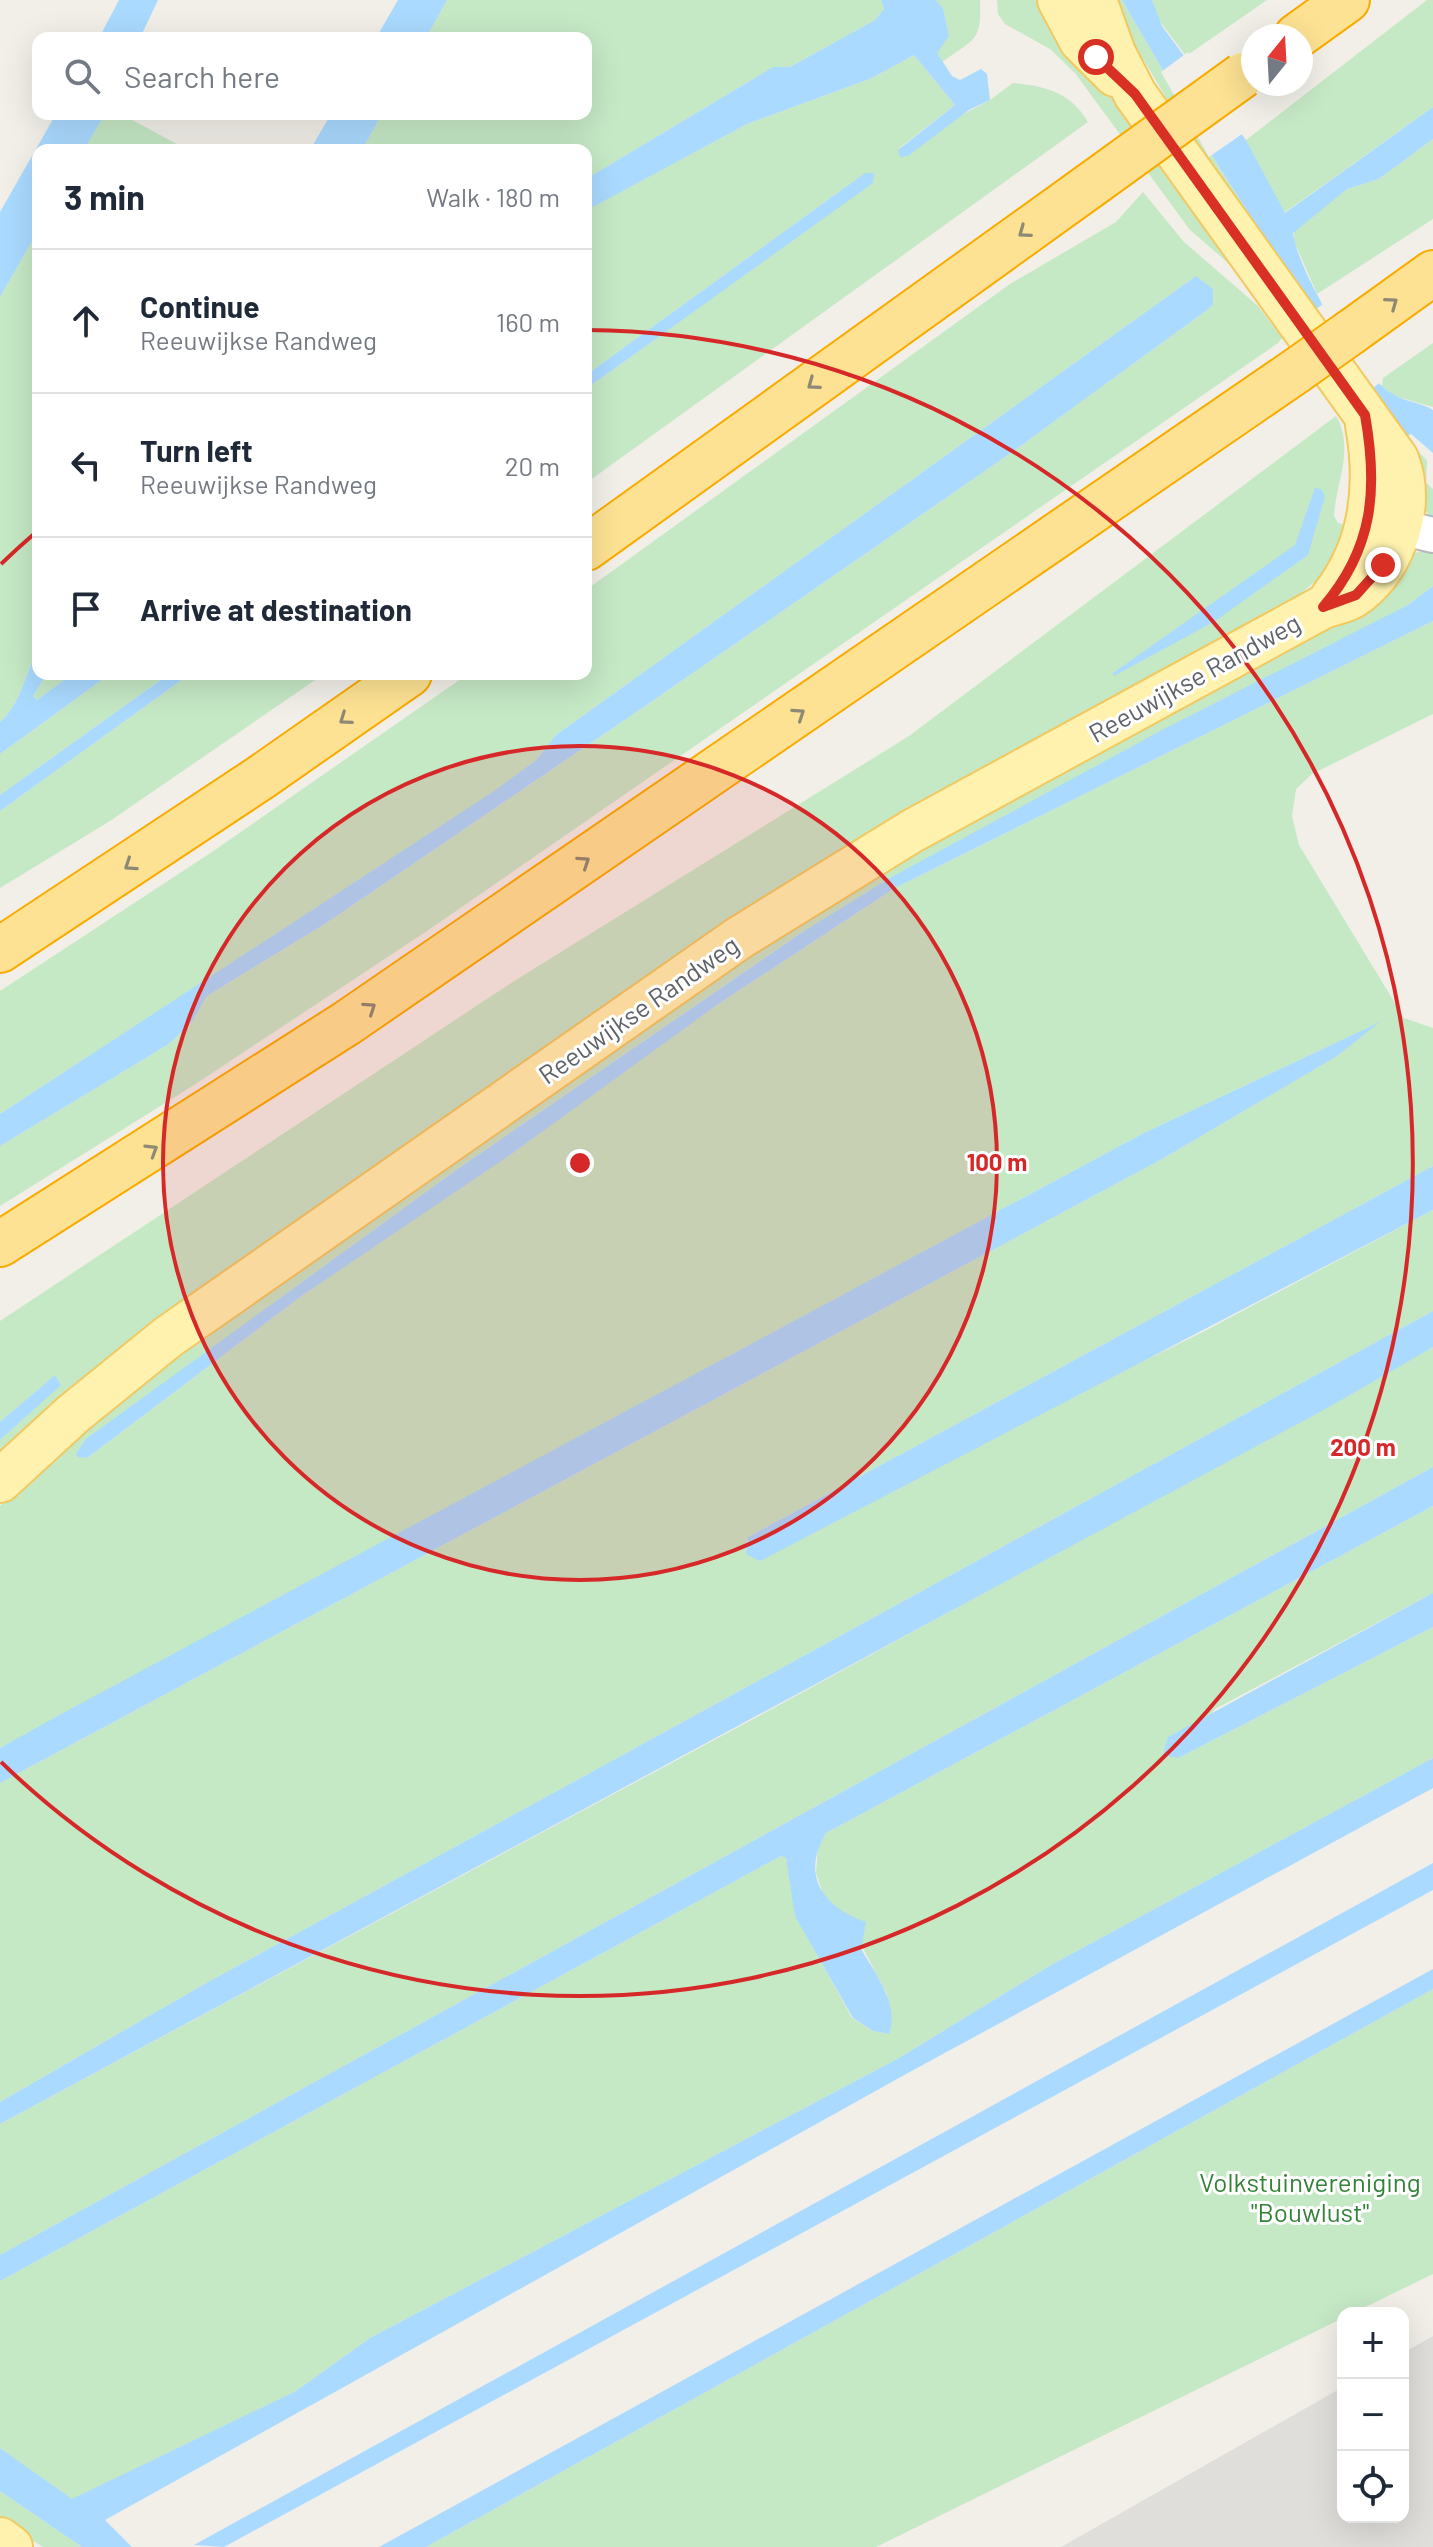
<!DOCTYPE html>
<html lang="en">
<head>
<meta charset="utf-8">
<style>
	body { margin:0; font-family:Barlow,sans-serif; background:#f6f6f7; color:#1f2937 }
	.controls { position:absolute; right:24px; bottom:24px; display:grid; overflow:hidden; border-radius:16px; box-shadow:0 8px 32px #0002 }
	.controls button { width:72px; height:72px; display:grid; place-items:center; padding:0; border:0; border-bottom:2px solid #e0e1e3; background:#fff; color:#1f2937; font:40px sans-serif }
	.compass { position:absolute; left:1241px; top:24px; width:72px; height:72px; border-radius:50%; background:#fff; box-shadow:0 8px 32px #0002; rotate:18deg }
	.stop { position:absolute; width:24px; height:24px; margin:-18px; border:6px solid #d93025; border-radius:50%; background:#fff }
	.stop.end { background:#d93025; border-color:#fff; box-shadow:0 2px 8px #0008 }
	.list { margin:0; padding:0; list-style:none }
	h2 { display:flex; justify-content:space-between; align-items:center; height:104px; margin:0; padding:0 32px; font-size:34px }
	h2 small { font-size:26px; font-weight:400; color:#747a83 }
	.list li { display:grid; grid-template-columns:52px 1fr auto; gap:24px; align-items:center; box-sizing:border-box; height:144px; padding:0 32px; border-top:2px solid #e0e1e3 }
	.list b { display:block; font-size:30px; white-space:nowrap }
	.list p { margin:0; font-size:26px; white-space:nowrap; color:#747a83 }
	.list em { font-size:26px; font-style:normal; color:#747a83 }
	.icon { flex:none; width:44px; height:44px; fill:none; stroke:currentColor; stroke-width:2; stroke-linecap:round; stroke-linejoin:round }
	.map { position:relative; flex:none; width:1433px; height:2547px; overflow:hidden }
	.search { position:absolute; background:#fff; box-shadow:0 8px 32px #0002; left:32px; top:32px; width:560px; height:88px; display:flex; align-items:center; gap:20px; box-sizing:border-box; padding:0 28px; border-radius:16px; color:#747a83; font-size:30px }
	.panel { position:absolute; background:#fff; box-shadow:0 8px 32px #0002; left:32px; top:144px; width:560px; height:536px; border-radius:16px }
	.map>svg:first-child { display:block }
	.industrial { fill:#e0deda }
	.green { fill:#c5e8c5 }
	.water { fill:#aadaff }
	.pier { fill:#f1efe8 }
	.lines { fill:none; stroke-linecap:round; stroke-linejoin:round }
	.minor-casing { stroke:#b5b8bc; stroke-width:38 }
	.major-casing { stroke:#f2c960; stroke-width:46 }
	.highway-casing { stroke:#f9ab00; stroke-width:48 }
	.minor { stroke:#fff; stroke-width:34 }
	.major { stroke:#fff2af; stroke-width:42 }
	.highway { stroke:#fde293; stroke-width:44 }
	.highway-bridge-casing { stroke:#f9ab00; stroke-width:48; stroke-linecap:butt }
	.highway-bridge { stroke:#fde293; stroke-width:44 }
	.oneway { stroke:#8e8975 }
	.route { stroke:#d93025; stroke-width:10 }
	.ring { fill:none; stroke:#d62828; stroke-width:4 }
	.labels { text-anchor:middle; dominant-baseline:central; stroke-width:6; stroke-linejoin:round; paint-order:stroke }
	.street-label { font-size:26px; fill:#5f6368; stroke:#fff }
	.park-label { font-size:26px; fill:#348238; stroke:#fff }
	.centre { fill:#d62828; stroke:#fff; stroke-width:4 }
	.ring-label { font-size:24px; text-anchor:middle; font-weight:bold; fill:#d62828; stroke:#fff; stroke-width:6; stroke-linejoin:round; paint-order:stroke }
</style>
</head>
<body>
<div class="map">
<svg width="1433" height="2547" viewBox="0 0 1433 2547">
	<rect width="100%" height="100%" fill="#f1efe8"/>
	<path class="industrial" d="M1433,2336V2547H1061L1343,2387V2517H1403V2353Z"/>
	<g class="green">
		<path d="M447,0H881L884,9L875,20L790,67H773L586,179V150H362L382,114H586V38H426Z"/>
		<path d="M936,0H980C982,42 974,39 942,62L936,52L949,36L943,8Z"/>
		<path d="M997,0H1040C1112,100 1191,193 1263,293L1190,230L1075,73L1050,49L1005,24L998,14Z"/>
		<path d="M1108,0H1122L1218,165L1307,305L1211,173Z"/>
		<path d="M1152,0H1267L1186,56L1155,15Z"/>
		<path d="M1427,0H1433V107L1284,213L1246,140Z"/>
		<path d="M914,55L955,105L898,149L990,100L1013,83C1046,86 1071,93 1088,122L586,483V389L677,323L865,173L586,375V215L590,208L747,124L872,78Z"/>
		<path d="M105,114H121L188,150H84Z"/>
		<path d="M1433,139V219L1317,294L1294,241V230L1347,189L1379,179Z"/>
		<path d="M1143,192L1184,242L1258,306L1282,338L1278,343L427,931L194,1085L0,1206V1146L169,1044L192,1022L207,996L325,924L651,702L1008,455L1207,310L1196,276L556,735L536,760L495,791L0,1114V991L212,852L468,674H586V590L1010,284L1116,222Z"/>
		<path d="M38,231V650C25,673 20,706 0,722V297Z"/>
		<path d="M1433,343V407L1394,396L1382,386L1383,378Z"/>
		<path d="M1386,415L1427,461L1426,483L1433,489V519L1421,506Z"/>
		<path d="M1336,416C1355,449 1336,481 1334,516L1338,523L1356,527L1334,565L1283,609L1130,696L0,1462V1440L61,1384L54,1376L0,1422V1321L511,983L909,736Z"/>
		<path d="M1433,549V586L1408,605L801,933L459,1168L87,1439L76,1454L87,1458L303,1295L717,1005L895,888L1433,621V714L1312,774L1296,789L1292,816L1299,845L1404,1018L1433,1028V1166L748,1537L746,1554L1201,1333L1433,1210V1311L201,1986L0,2102V1783L1164,1158L1336,1056L1376,1024L1144,1133L0,1748V1506L50,1455L193,1339L381,1205L870,874L1406,555Z"/>
		<path d="M47,674H72L37,700L33,696Z"/>
		<path d="M110,674H169L0,795V754Z"/>
		<path d="M190,674H324L110,821L0,888V811Z"/>
		<path d="M1433,1347V1467L0,2255V2124L781,1704Z"/>
		<path d="M1433,1506V1593L1215,1709L1178,1758L1433,1627V1758L1051,1965L899,2058L370,2338L296,2391L71,2500L0,2448V2281L781,1856L786,1857L796,1916L852,2018L873,2031L889,2034L887,1994L846,1916L826,1902L816,1873L818,1846L826,1833Z"/>
		<path d="M1433,1989V2274L1353,2313H1343V2318L876,2547H426Z"/>
		<path d="M0,2491L82,2547H43L0,2520Z"/>
	</g>
	<g class="water">
		<path d="M119,0H158L140,38H99Z"/>
		<path d="M398,0H447L426,38H376Z"/>
		<path d="M881,0H936L943,8L949,36L937,53L952,76L960,80L981,69L987,74L990,100L969,110L908,156L900,157L898,150L955,105L914,55L872,78L747,124L591,208L586,215V179L773,67H790L875,20L884,9Z"/>
		<path d="M1122,0H1152L1162,26L1246,140L1285,213L1433,107V139L1379,179L1347,189L1293,233C1298,272 1359,375 1393,394C1405,402 1420,402 1433,410V453L1411,434L1406,437L1307,305L1218,165Z"/>
		<path d="M56,114H105L84,150H38V231L0,297V212Z"/>
		<path d="M331,114H382L362,150H310Z"/>
		<path d="M865,173H874L873,183L586,389V375Z"/>
		<path d="M1196,276L1213,289V304L1207,310L1008,455L651,702L325,924L207,996L192,1022L169,1044L0,1146V1114L494,791L536,760L556,735Z"/>
		<path d="M1315,488L1321,489L1325,496L1308,555L1215,621L1114,676L1113,673L1295,545Z"/>
		<path d="M1433,586V621L895,888L717,1005L510,1155L303,1295L87,1458L78,1457L76,1454L86,1439L459,1168L801,933L890,878L1164,729L1408,605Z"/>
		<path d="M38,650V674H47L33,696L37,700L72,674H110L0,754V722C20,706 25,673 38,650Z"/>
		<path d="M169,674H190L0,811V795Z"/>
		<path d="M1380,1022L1337,1056L1164,1158L0,1783V1748L63,1713L1144,1133Z"/>
		<path d="M1433,1166V1210L760,1561L746,1554L748,1537Z"/>
		<path d="M1433,1311V1347L1329,1407L0,2124V2102L201,1986Z"/>
		<path d="M55,1375L61,1385L0,1440V1422Z"/>
		<path d="M1433,1467V1506L826,1833C800,1876 824,1908 866,1922L861,1949C875,1973 900,2005 889,2034L873,2031L853,2018L795,1916L786,1858L781,1856L0,2281V2255Z"/>
		<path d="M1433,1593V1627L1178,1758L1163,1755L1168,1737Z"/>
		<path d="M1433,1758V1788L906,2074L105,2520L132,2547H82L0,2491V2448L72,2499L296,2391L370,2338L899,2058L1051,1965Z"/>
		<path d="M1433,1863V1890L224,2547L194,2545Z"/>
		<path d="M1433,1969V1989L426,2547H379Z"/>
	</g>
	<g class="pier">
		<path d="M1188,52L1245,132L1209,157L1161,72Z"/>
		<path d="M1326,302L1382,381L1365,394L1309,314Z"/>
	</g>
	<g class="lines">
		<defs>
			<path id="minor" d="M1375,521L1433,535"/>
			<g id="major">
				<path d="M1059,0L1081,41L1115,75"/>
				<path d="M1332,597C1372,546 1378,486 1367,425"/>
				<path d="M0,1481L73,1414L168,1337L739,938L912,831L1323,607C1335,603 1348,601 1358,593C1396,563 1415,504 1397,459L1135,94L1114,53L1095,0"/>
				<path d="M0,2539L11,2547"/>
			</g>
			<g id="highway">
				<path d="M1297,36L1347,0"/>
				<path d="M1351,332L1433,273"/>
				<path d="M586,548L1088,187"/>
				<path d="M0,950L260,778L409,674"/>
				<path d="M0,1244L347,1023L1296,371"/>
			</g>
		</defs>
		<use href="#minor" class="minor-casing"/>
		<use href="#major" class="major-casing"/>
		<use href="#highway" class="highway-casing"/>
		<use href="#minor" class="minor"/>
		<use href="#major" class="major"/>
		<use href="#highway" class="highway"/>
		<defs>
			<g id="highway-bridge">
				<path d="M1088,187L1243,75"/>
				<path d="M1296,371L1351,332"/>
			</g>
		</defs>
		<use href="#highway-bridge" class="highway-bridge-casing"/>
		<use href="#highway-bridge" class="highway-bridge"/>
	</g>
	<defs><path id="oneway-chevron" d="M-2-3.5L2.5 0L-2 3.5" fill="none" stroke-width="1.6" stroke-linecap="round" stroke-linejoin="round" transform="scale(2)"/></defs>
	<g class="oneway">
		<use href="#oneway-chevron" transform="translate(1024 232) rotate(144)"/>
		<use href="#oneway-chevron" transform="translate(1392 303) rotate(-36)"/>
		<use href="#oneway-chevron" transform="translate(813 384) rotate(144)"/>
		<use href="#oneway-chevron" transform="translate(799 714) rotate(-34)"/>
		<use href="#oneway-chevron" transform="translate(345 719) rotate(145)"/>
		<use href="#oneway-chevron" transform="translate(584 862) rotate(-34)"/>
		<use href="#oneway-chevron" transform="translate(130 865) rotate(146)"/>
		<use href="#oneway-chevron" transform="translate(370 1008) rotate(-34)"/>
		<use href="#oneway-chevron" transform="translate(152 1150) rotate(-32)"/>
	</g>
	<g class="lines">
		<path class="route" d="M1096,57L1135,94L1365,415C1378,488 1374,548 1323,607L1356,595L1383,565"/>
	</g>
	<circle cx="580" cy="1163" r="417" fill="#d62828" fill-opacity=".12"/>
	<g class="ring">
		<circle cx="580" cy="1163" r="417"/>
		<path d="M1 564A833 833 0 0 1 34 534M587 330A833 833 0 1 1 1 1762"/>
	</g>
	<g class="labels">
		<g class="street-label">
			<text transform="translate(1194 677) rotate(-29)">Reeuwijkse Randweg</text>
			<text transform="translate(638 1009) rotate(-35)">Reeuwijkse Randweg</text>
		</g>
		<g class="park-label">
			<text x="1310" y="2181">Volkstuinvereniging<tspan x="1310" dy="30">"Bouwlust"</tspan></text>
		</g>
	</g>
	<circle cx="580" cy="1163" r="12" class="centre"/>
	<g class="ring-label">
		<text x="997" y="1171">100 m</text>
		<text x="1363" y="1456">200 m</text>
	</g>
</svg>
<div class="controls">
<button>+</button>
<button>−</button>
<button><svg class="icon" aria-label="locate" viewBox="0 0 24 24"><circle cx="12" cy="12" r="6"/><path d="M12 2v4M12 18v4M2 12h4M18 12h4"/></svg></button>
</div>
<svg class="compass" viewBox="-18 -18 36 36"><path d="M0-13l5 13h-10z" fill="#e53935"/><path d="M0 13l5-13h-10z" fill="#747a83"/></svg>
<div class="stop" style="left:1096px;top:57px"></div>
<div class="stop end" style="left:1383px;top:565px"></div>
<div class="search"><svg class="icon" aria-label="search" viewBox="0 0 24 24"><circle cx="10" cy="10" r="6"/><path d="M15 15l6 6"/></svg>Search here</div>
<section class="panel">
<h2>3 min<small>Walk · 180 m</small></h2>
<ul class="list">
<li><svg class="icon" aria-label="ahead" viewBox="0 0 24 24"><path d="M12 20V5M6 11l6-6 6 6"/></svg><div><b>Continue</b><p>Reeuwijkse Randweg</p></div><em>160 m</em></li>
<li><svg class="icon" aria-label="left" viewBox="0 0 24 24"><path d="M17 20v-9H6M10 6l-5 5 5 5"/></svg><div><b>Turn left</b><p>Reeuwijkse Randweg</p></div><em>20 m</em></li>
<li><svg class="icon" aria-label="arrive" viewBox="0 0 24 24"><path d="M6 21V4h12l-3 4 3 4H6"/></svg><div><b>Arrive at destination</b></div></li>
</ul>
</section>
</div>
</body>
</html>
